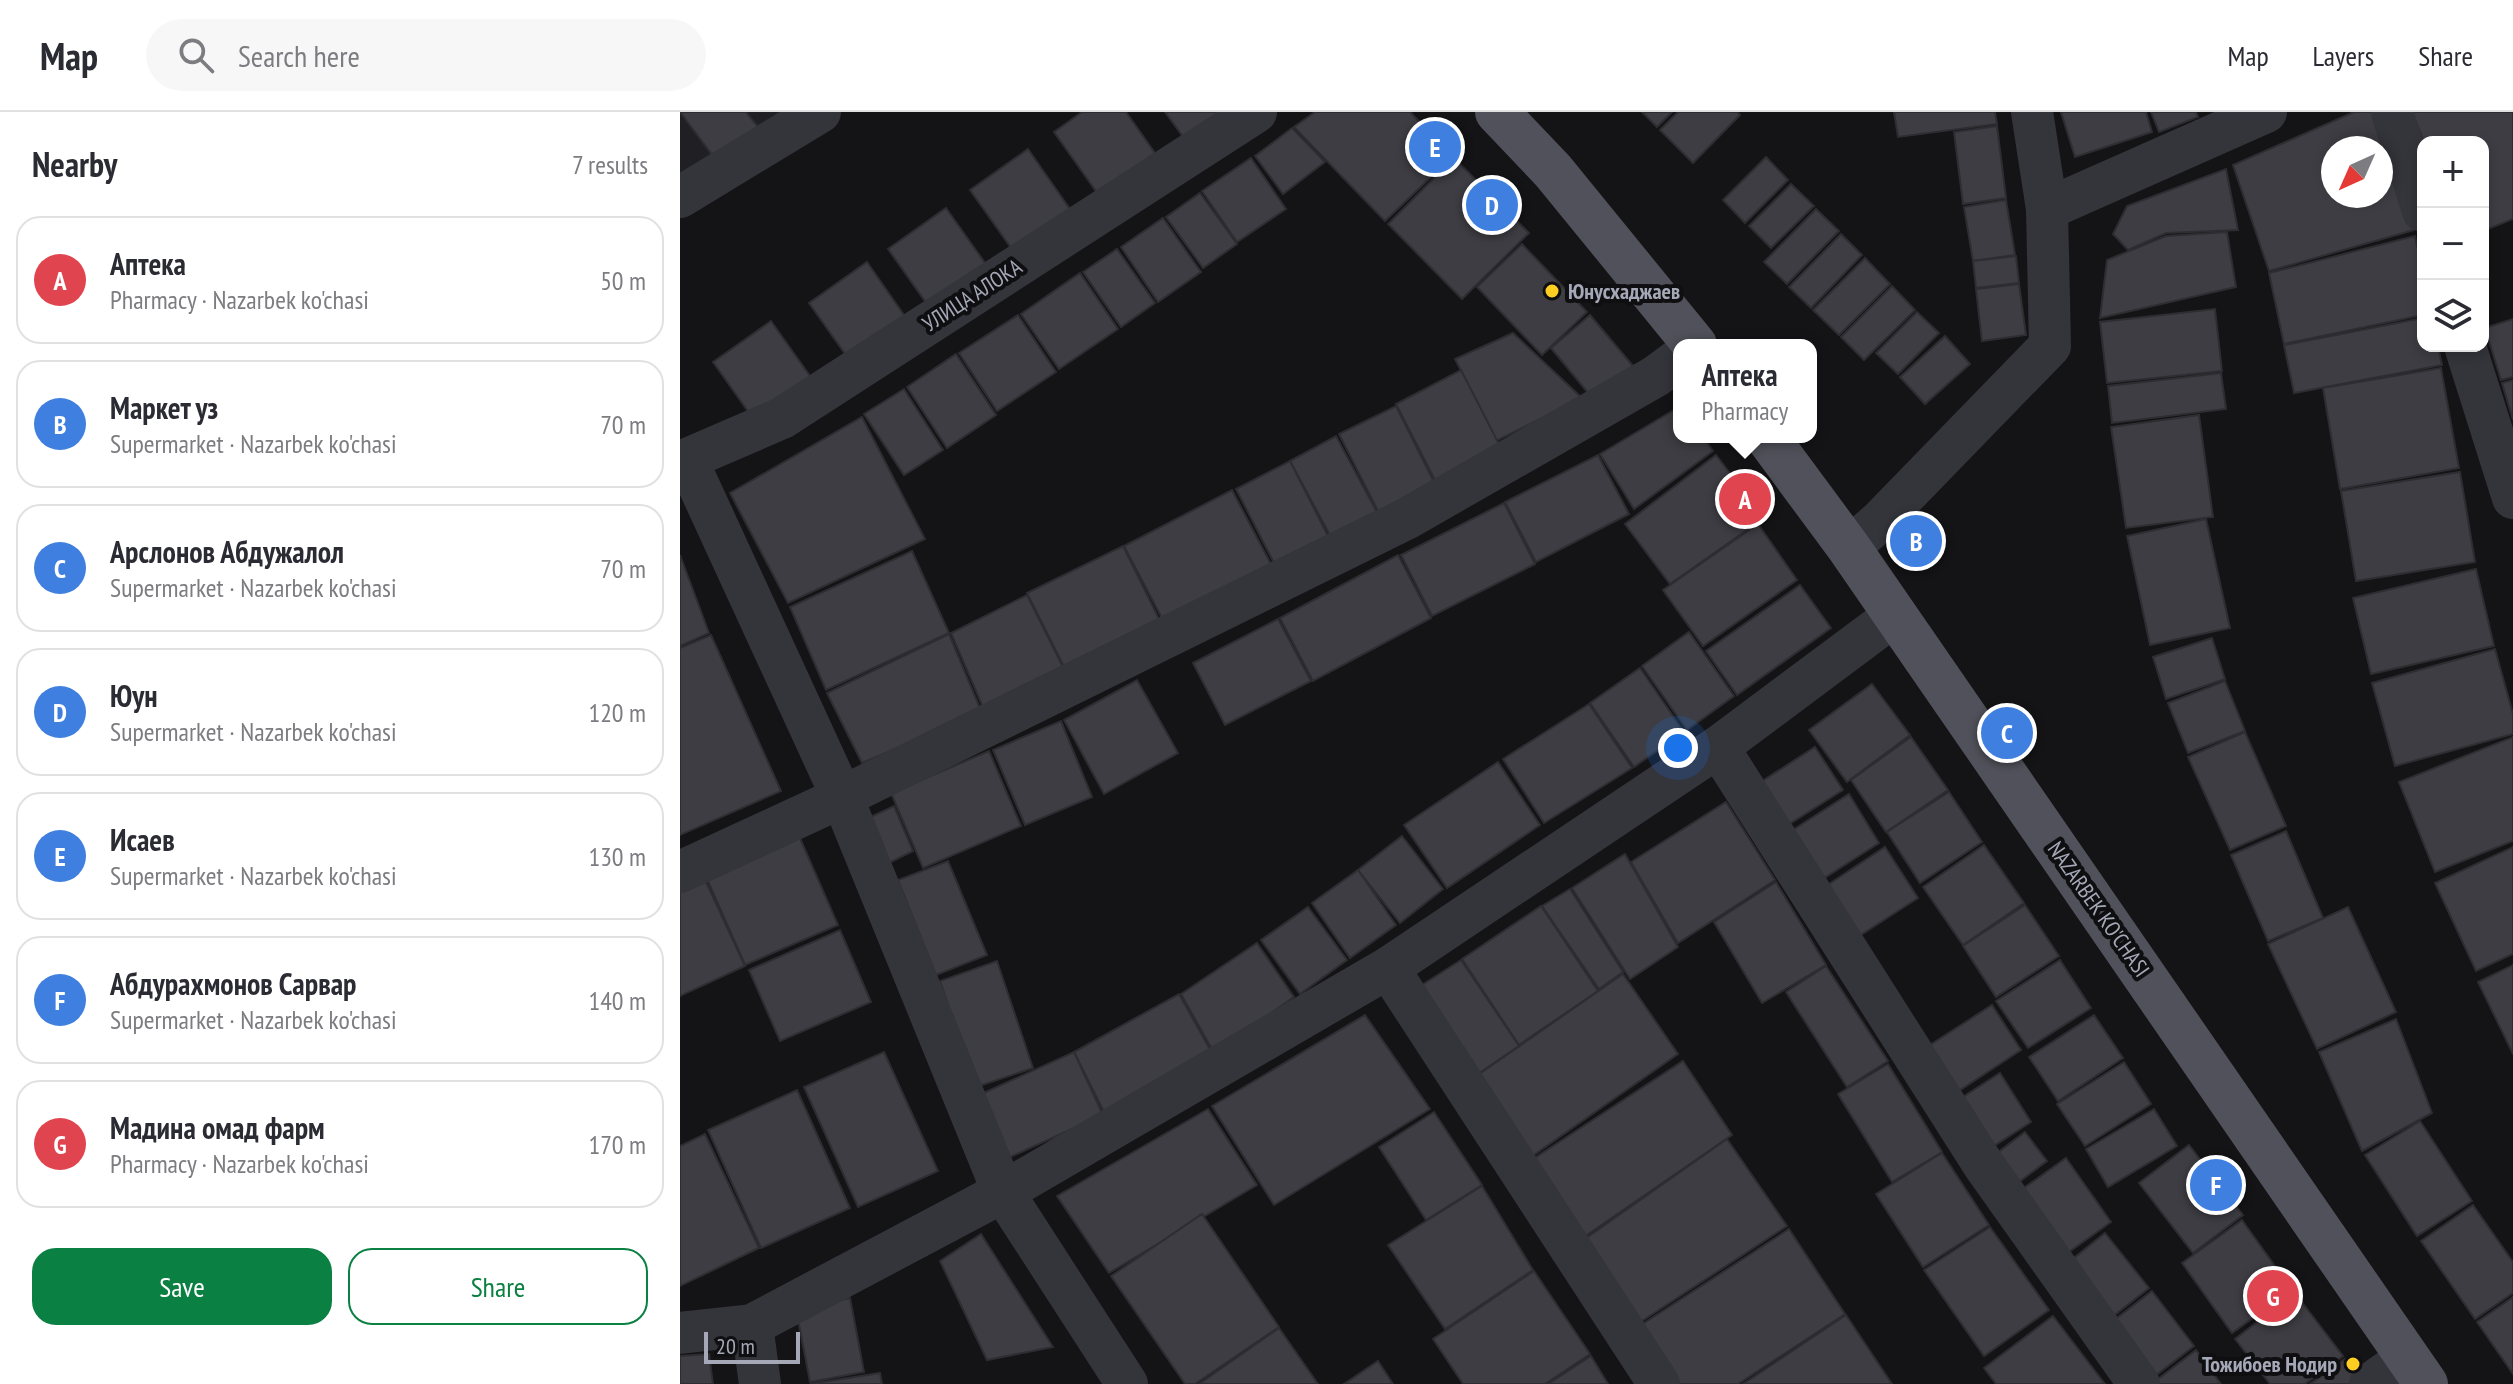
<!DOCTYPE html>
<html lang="en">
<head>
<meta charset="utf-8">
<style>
	body { margin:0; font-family:"PT Sans Narrow",sans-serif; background:#f7f7f7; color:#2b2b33 }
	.controls { position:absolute; right:24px; top:24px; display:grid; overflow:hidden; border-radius:16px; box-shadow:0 4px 12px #0003 }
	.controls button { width:72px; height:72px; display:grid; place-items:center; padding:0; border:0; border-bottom:2px solid #e1e1e2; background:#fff; color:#2b2b33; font:40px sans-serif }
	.compass { position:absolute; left:1641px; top:24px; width:72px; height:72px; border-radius:50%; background:#fff; box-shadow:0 4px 12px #0003; rotate:225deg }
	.scale { position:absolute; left:24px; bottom:20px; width:96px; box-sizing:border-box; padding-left:8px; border:4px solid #a4a8b7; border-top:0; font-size:22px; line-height:28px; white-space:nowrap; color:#a4a8b7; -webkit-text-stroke:6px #0f0e10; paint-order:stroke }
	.you { position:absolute; left:998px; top:636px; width:28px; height:28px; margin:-20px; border:6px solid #fff; border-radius:50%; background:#1a73e8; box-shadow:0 0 0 12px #1a73e833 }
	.badge { display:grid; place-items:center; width:52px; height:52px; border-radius:50%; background:#0b8043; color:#fff; font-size:26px; font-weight:700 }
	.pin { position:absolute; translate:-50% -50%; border:4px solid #fff; box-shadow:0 2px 8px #0006 }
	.popup { position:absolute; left:993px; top:227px; width:144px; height:104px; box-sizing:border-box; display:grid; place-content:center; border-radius:16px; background:#fff; filter:drop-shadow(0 2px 6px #0005); font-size:26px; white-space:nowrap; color:#7c7c81 }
	.popup b { font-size:30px; color:#2b2b33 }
	.popup::after { content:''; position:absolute; left:50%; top:100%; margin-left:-16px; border:16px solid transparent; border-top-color:#fff }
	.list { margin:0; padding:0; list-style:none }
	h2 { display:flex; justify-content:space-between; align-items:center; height:104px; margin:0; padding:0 32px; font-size:34px }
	h2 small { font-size:26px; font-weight:400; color:#7c7c81 }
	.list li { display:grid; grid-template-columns:52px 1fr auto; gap:24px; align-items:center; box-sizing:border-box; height:128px; margin:0 16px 16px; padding:0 16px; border:2px solid #e1e1e2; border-radius:24px }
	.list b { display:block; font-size:30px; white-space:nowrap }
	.list p { margin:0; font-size:26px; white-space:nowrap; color:#7c7c81 }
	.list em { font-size:26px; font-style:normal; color:#7c7c81 }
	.actions { display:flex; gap:16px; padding:24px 32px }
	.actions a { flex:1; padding:18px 0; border:2px solid #0b8043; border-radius:24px; text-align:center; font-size:28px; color:#0b8043 }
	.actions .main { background:#0b8043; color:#fff }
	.icon { flex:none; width:44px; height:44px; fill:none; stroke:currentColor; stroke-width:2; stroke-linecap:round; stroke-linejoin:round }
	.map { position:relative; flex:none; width:1833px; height:1272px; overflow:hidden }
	header { display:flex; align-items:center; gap:48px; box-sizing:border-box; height:112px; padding:0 40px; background:#fff; border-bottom:2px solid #e1e1e2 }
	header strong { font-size:38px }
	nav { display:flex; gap:44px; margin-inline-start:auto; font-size:28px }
	.search { width:560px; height:72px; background:#f7f7f7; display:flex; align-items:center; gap:20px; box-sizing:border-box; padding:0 28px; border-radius:44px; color:#7c7c81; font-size:30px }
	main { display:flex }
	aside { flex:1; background:#fff }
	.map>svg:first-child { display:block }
	.built { fill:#201f23 }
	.building { fill:#3e3d43; stroke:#2e2d32; stroke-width:2; fill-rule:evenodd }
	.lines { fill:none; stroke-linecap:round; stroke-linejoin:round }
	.minor { stroke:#34343b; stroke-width:42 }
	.major { stroke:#50515a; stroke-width:44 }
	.poi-dot { fill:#ffce22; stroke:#0f0e10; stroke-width:3 }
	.labels { text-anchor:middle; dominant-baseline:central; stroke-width:8; stroke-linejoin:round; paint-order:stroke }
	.poi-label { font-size:22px; font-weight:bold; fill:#a4a8b7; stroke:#0f0e10; text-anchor:start }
	.street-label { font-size:22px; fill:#a4a8b7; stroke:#0f0e10 }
</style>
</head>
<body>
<header>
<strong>Map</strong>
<div class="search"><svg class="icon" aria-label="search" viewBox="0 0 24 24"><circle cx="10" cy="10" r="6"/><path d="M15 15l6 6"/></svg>Search here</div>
<nav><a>Map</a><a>Layers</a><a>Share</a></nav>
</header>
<main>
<aside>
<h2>Nearby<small>7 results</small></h2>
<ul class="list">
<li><span class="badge" style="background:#e0444e">A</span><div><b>Аптека</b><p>Pharmacy · Nazarbek ko'chasi</p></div><em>50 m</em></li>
<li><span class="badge" style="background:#3f7fe0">B</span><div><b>Маркет уз</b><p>Supermarket · Nazarbek ko'chasi</p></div><em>70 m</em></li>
<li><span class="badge" style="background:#3f7fe0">C</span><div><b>Арслонов Абдужалол</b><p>Supermarket · Nazarbek ko'chasi</p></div><em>70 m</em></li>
<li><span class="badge" style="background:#3f7fe0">D</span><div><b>Юун</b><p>Supermarket · Nazarbek ko'chasi</p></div><em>120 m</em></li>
<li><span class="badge" style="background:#3f7fe0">E</span><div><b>Исаев</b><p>Supermarket · Nazarbek ko'chasi</p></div><em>130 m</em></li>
<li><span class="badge" style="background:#3f7fe0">F</span><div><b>Абдурахмонов Сарвар</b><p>Supermarket · Nazarbek ko'chasi</p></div><em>140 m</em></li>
<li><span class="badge" style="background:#e0444e">G</span><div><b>Мадина омад фарм</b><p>Pharmacy · Nazarbek ko'chasi</p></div><em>170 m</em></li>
</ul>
<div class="actions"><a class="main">Save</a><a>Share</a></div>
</aside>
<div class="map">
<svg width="1833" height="1272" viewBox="0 0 1833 1272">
	<rect width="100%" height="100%" fill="#141315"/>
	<path class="built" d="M0,0H121L0,78Z"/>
	<g class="building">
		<path d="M0,0H66L83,21L39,52Z"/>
		<path d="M402,0H446L475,41L418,82L374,20Z"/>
		<path d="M485,0H539L504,26Z"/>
		<path d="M635,0H730L773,44L705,109L614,15Z"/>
		<path d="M962,0H992L977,15Z"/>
		<path d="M998,0H1057L1060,3L1013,51L980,18Z"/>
		<path d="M1214,0H1315L1317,12L1218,25Z"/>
		<path d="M1381,0H1466L1472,20L1395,45Z"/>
		<path d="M1471,0H1516L1518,5L1479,20Z"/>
		<path d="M1674,0H1701L1734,118L1589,159L1553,53ZM1653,36H1701V84H1653Z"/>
		<path d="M1732,0H1833V107L1803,119V30H1744Z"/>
		<path d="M1317,14L1326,86L1283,92L1274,20Z"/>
		<path d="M612,16L645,50L603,82L575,44Z"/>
		<path d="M348,37L392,100L334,140L290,78Z"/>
		<path d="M1086,45L1108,68L1065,111L1043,88Z"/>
		<path d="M571,46L606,97L557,130L522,79Z"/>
		<path d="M774,46L849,121L782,187L708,112Z"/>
		<path d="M1546,57L1558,118L1486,121L1448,138L1433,122L1447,94Z"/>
		<path d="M1111,72L1134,94L1091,136L1069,114Z"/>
		<path d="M520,81L557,132L523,156L486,105Z"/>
		<path d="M1326,88L1335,143L1293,149L1284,95Z"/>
		<path d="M266,96L310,158L252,199L208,137Z"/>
		<path d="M1136,97L1159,119L1107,172L1084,150Z"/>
		<path d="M483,106L521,160L478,190L441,135Z"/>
		<path d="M1547,120L1556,175L1420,206L1427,148L1486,124Z"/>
		<path d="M1161,122L1182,143L1131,196L1109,175Z"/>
		<path d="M1735,124L1743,161V203L1604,232L1589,161Z"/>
		<path d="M842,132L907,200L862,243L797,175Z"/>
		<path d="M437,137L475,191L441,215L403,160Z"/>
		<path d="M1336,144L1339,171L1296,176L1293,149Z"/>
		<path d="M1185,146L1210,172L1159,223L1133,198Z"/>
		<path d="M187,150L231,213L173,253L129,191Z"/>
		<path d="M400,161L438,217L379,257L341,202Z"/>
		<path d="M1339,172L1346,223L1302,229L1296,177Z"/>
		<path d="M1212,174L1235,198L1184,248L1161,225Z"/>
		<path d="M1535,197L1542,259L1427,271L1420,210Z"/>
		<path d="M1237,200L1259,221L1218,262L1196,241Z"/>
		<path d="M338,203L376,260L317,299L279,241Z"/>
		<path d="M910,203L953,254L914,288L871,236Z"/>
		<path d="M1743,206V234H1758L1762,253L1614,281L1604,233Z"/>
		<path d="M1833,207V265L1821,268L1805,216Z"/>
		<path d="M91,209L135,271L77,312L33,250Z"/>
		<path d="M833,221L902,286L816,329L775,247Z"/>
		<path d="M1265,224L1290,252L1245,292L1220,265Z"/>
		<path d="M276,242L316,303L267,336L227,275Z"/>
		<path d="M1761,256L1779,356L1660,377L1643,276Z"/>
		<path d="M781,258L823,340L758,374L716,292Z"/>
		<path d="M1541,261L1546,297L1432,311L1428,274Z"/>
		<path d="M1833,268V308L1822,271Z"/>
		<path d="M224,277L263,338L224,363L184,302Z"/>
		<path d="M716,294L756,374L700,403L659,322Z"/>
		<path d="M999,295V325H1023L1033,339L954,397L920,342Z"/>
		<path d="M1519,303L1533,405L1446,416L1431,315Z"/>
		<path d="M182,305L245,427L108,491L50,381Z"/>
		<path d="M656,324L698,402L652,427L610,349Z"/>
		<path d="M918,343L949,402L856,450L825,390Z"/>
		<path d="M1036,343L1084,406L990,472L945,412Z"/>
		<path d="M610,349L650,428L596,455L556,377Z"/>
		<path d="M1780,360L1795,450L1676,469L1661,379Z"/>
		<path d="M552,378L593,456L485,512L444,434Z"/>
		<path d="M824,391L855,452L752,504L721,443Z"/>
		<path d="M1526,407L1550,516L1470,533L1447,424Z"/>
		<path d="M1078,412L1117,468L1023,534L983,478Z"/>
		<path d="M443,434L482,513L387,561L347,481Z"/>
		<path d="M232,439L269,521L146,578L110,495Z"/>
		<path d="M0,443L29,521L0,534Z"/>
		<path d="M718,443L751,506L633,569L600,506Z"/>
		<path d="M1796,457L1814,534L1691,562L1673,486Z"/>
		<path d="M1120,473L1151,516L1057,583L1026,539Z"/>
		<path d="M347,483L386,561L305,600L271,521Z"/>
		<path d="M598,507L631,569L545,613L513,551Z"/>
		<path d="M1009,520L1054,584L1007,618L962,554Z"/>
		<path d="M269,522L302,601L182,651L147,581Z"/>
		<path d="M31,523L101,679L0,723V536Z"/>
		<path d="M1532,526L1545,567L1486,587L1473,545Z"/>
		<path d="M1815,537L1833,602V622L1715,654L1692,571Z"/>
		<path d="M960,556L1004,620L954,655L910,591Z"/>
		<path d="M457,568L498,641L424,682L384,608Z"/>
		<path d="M1545,569L1565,619L1508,641L1488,591Z"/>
		<path d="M1192,572L1230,623L1167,670L1129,618Z"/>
		<path d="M909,592L952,656L864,711L823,647Z"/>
		<path d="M381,609L412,685L345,713L313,638Z"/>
		<path d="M1565,620L1606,714L1550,738L1508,645Z"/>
		<path d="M1231,625L1268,678L1206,720L1171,668Z"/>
		<path d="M1833,625V729L1755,760L1719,670Z"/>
		<path d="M1135,635L1163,678L1103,716L1076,673Z"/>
		<path d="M309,639L341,714L243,756L211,681Z"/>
		<path d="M818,650L860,713L767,776L724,713Z"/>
		<path d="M1269,680L1302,730L1240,771L1207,720Z"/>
		<path d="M1169,682L1199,731L1138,770L1108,721Z"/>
		<path d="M1046,690L1095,768L998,831L951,750Z"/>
		<path d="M214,694L233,739L207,752L186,707Z"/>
		<path d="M116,717L158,813L65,853L23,758Z"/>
		<path d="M1606,719L1643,806L1588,829L1551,743Z"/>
		<path d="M722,724L763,777L720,811L678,758Z"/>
		<path d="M1304,733L1344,791L1283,833L1243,775Z"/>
		<path d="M1205,735L1238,786L1176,826L1143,776Z"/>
		<path d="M1833,735V842L1796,859L1755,771Z"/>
		<path d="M945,742L998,835L950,867L892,776Z"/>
		<path d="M268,749L307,843L256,863L218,768Z"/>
		<path d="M678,758L716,813L670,846L632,791Z"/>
		<path d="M21,759L65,854L0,884V769Z"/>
		<path d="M1096,770L1146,853L1082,891L1034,810Z"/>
		<path d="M890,777L943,860L919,877L862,794Z"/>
		<path d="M1345,793L1379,844L1316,885L1283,834Z"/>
		<path d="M861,794L918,879L839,933L782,847Z"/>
		<path d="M628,795L667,848L620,882L581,828Z"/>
		<path d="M1668,795L1716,900L1637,937L1588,832Z"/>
		<path d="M160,818L191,890L100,929L69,858Z"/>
		<path d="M577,831L614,885L534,941L501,882Z"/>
		<path d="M781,848L839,934L792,966L734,878Z"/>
		<path d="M1380,848L1411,896L1348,936L1316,889Z"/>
		<path d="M317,849L353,956L296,975L260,869Z"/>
		<path d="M1833,853V942L1798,870Z"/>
		<path d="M1146,854L1208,949L1167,975L1106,880Z"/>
		<path d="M943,862L998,942L848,1047L792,967Z"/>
		<path d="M499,882L532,941L425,1002L394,940Z"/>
		<path d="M1312,893L1341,938L1268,986L1239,940Z"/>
		<path d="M685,903L750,997L594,1093L532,994Z"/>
		<path d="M1414,903L1443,946L1378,989L1349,945Z"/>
		<path d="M1716,907L1752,1001L1682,1039L1639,940Z"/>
		<path d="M204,940L258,1059L178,1095L124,975Z"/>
		<path d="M394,940L423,1003L328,1046L299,983Z"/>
		<path d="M1003,949L1052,1023L901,1127L850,1049Z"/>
		<path d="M1444,950L1471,992L1405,1034L1377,992Z"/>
		<path d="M1208,952L1262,1040L1212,1070L1158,982Z"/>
		<path d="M1320,961L1351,1010L1303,1041L1272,992Z"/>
		<path d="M117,978L170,1096L81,1136L28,1018Z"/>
		<path d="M528,997L577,1073L429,1161L377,1084Z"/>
		<path d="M1474,997L1497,1034L1428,1075L1406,1037Z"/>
		<path d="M754,1000L802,1073L746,1108L699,1035Z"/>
		<path d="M1740,1009L1792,1089L1737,1124L1685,1043Z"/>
		<path d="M1345,1020L1367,1049L1331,1076L1309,1047Z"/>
		<path d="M25,1022L79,1136L0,1174V1034Z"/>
		<path d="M1047,1027L1107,1114L959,1211L902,1129Z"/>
		<path d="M1509,1033L1563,1103L1513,1141L1459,1071Z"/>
		<path d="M1262,1041L1309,1113L1243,1155L1196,1082Z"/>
		<path d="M1386,1046L1431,1110L1379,1147L1334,1083Z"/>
		<path d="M802,1074L853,1158L765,1217L708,1133Z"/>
		<path d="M1793,1093L1833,1150V1181L1795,1207L1741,1129Z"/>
		<path d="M522,1102L599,1215L515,1272H505L431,1164Z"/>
		<path d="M1562,1108L1612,1178L1552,1221L1502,1151Z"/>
		<path d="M1310,1115L1369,1198L1304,1244L1244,1158Z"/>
		<path d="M1109,1117L1165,1202L1058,1272H1000L961,1213Z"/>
		<path d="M1425,1121L1469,1176L1427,1209L1384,1154Z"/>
		<path d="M301,1122L373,1235L307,1248L260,1149Z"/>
		<path d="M854,1159L910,1242L865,1272H783L753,1227Z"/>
		<path d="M1472,1179L1514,1234L1471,1267L1429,1212Z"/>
		<path d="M1615,1181L1663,1244L1625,1272H1590L1555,1227Z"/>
		<path d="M1833,1185V1262L1797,1210Z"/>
		<path d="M170,1186L184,1260L130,1270L116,1197Z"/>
		<path d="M1166,1203L1212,1272H1063Z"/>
		<path d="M1373,1204L1425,1272H1316L1304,1256Z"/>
		<path d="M599,1216L638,1272H519Z"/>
		<path d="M1516,1238L1541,1272H1475L1474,1270Z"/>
		<path d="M29,1242L33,1272H0V1244Z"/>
		<path d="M911,1244L928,1272H868Z"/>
		<path d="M1665,1247L1684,1272H1630Z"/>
		<path d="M698,1249L713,1272H664Z"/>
		<path d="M200,1261L202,1272H130Z"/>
	</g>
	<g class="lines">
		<g class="minor">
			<path d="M1712,0L1743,99"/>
			<path d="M0,85L140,0"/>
			<path d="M1367,97L1586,0"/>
			<path d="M1785,234L1833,386"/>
			<path d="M7,348L162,685L323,1080L447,1272"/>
			<path d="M0,350L102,306L576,0"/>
			<path d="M1169,436L1201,408L1370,234L1367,97L1352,0"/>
			<path d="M1038,635L1303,1052L1459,1272"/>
			<path d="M0,760L162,685L726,407L976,264L999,247"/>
			<path d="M708,856L979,1272"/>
			<path d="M72,1213L80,1272"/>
			<path d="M0,1221L72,1213L323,1080L708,856L1038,635L1215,503"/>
			<path d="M1690,1272L1728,1245"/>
		</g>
		<g class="major">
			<path d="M817,0L873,59L1015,233"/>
			<path d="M1087,325L1169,436L1746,1272"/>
		</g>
	</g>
	<g class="poi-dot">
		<circle cx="872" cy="179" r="8"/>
		<circle cx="1673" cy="1252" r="8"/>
	</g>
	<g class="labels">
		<g class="poi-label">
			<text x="888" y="179">Юнусхаджаев</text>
			<text x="1657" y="1252" text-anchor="end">Тожибоев Нодир</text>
		</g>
		<g class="street-label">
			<text transform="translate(292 183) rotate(-33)">УЛИЦА АЛОКА</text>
			<text transform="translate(1419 797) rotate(55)">NAZARBEK KO'CHASI</text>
		</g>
	</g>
</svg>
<div class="controls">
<button>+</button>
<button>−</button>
<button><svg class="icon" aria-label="layers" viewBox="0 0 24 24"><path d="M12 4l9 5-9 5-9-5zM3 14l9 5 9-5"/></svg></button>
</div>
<svg class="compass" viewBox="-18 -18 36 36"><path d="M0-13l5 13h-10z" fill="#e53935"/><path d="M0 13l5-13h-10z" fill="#7c7c81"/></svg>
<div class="scale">20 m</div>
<div class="you"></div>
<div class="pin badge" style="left:1065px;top:387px;background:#e0444e">A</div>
<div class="popup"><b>Аптека</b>Pharmacy</div>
<div class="pin badge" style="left:1236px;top:429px;background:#3f7fe0">B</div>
<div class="pin badge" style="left:1327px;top:621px;background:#3f7fe0">C</div>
<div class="pin badge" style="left:812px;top:93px;background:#3f7fe0">D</div>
<div class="pin badge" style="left:755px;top:35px;background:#3f7fe0">E</div>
<div class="pin badge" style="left:1536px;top:1073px;background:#3f7fe0">F</div>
<div class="pin badge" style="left:1593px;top:1184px;background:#e0444e">G</div>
</div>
</main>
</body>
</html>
